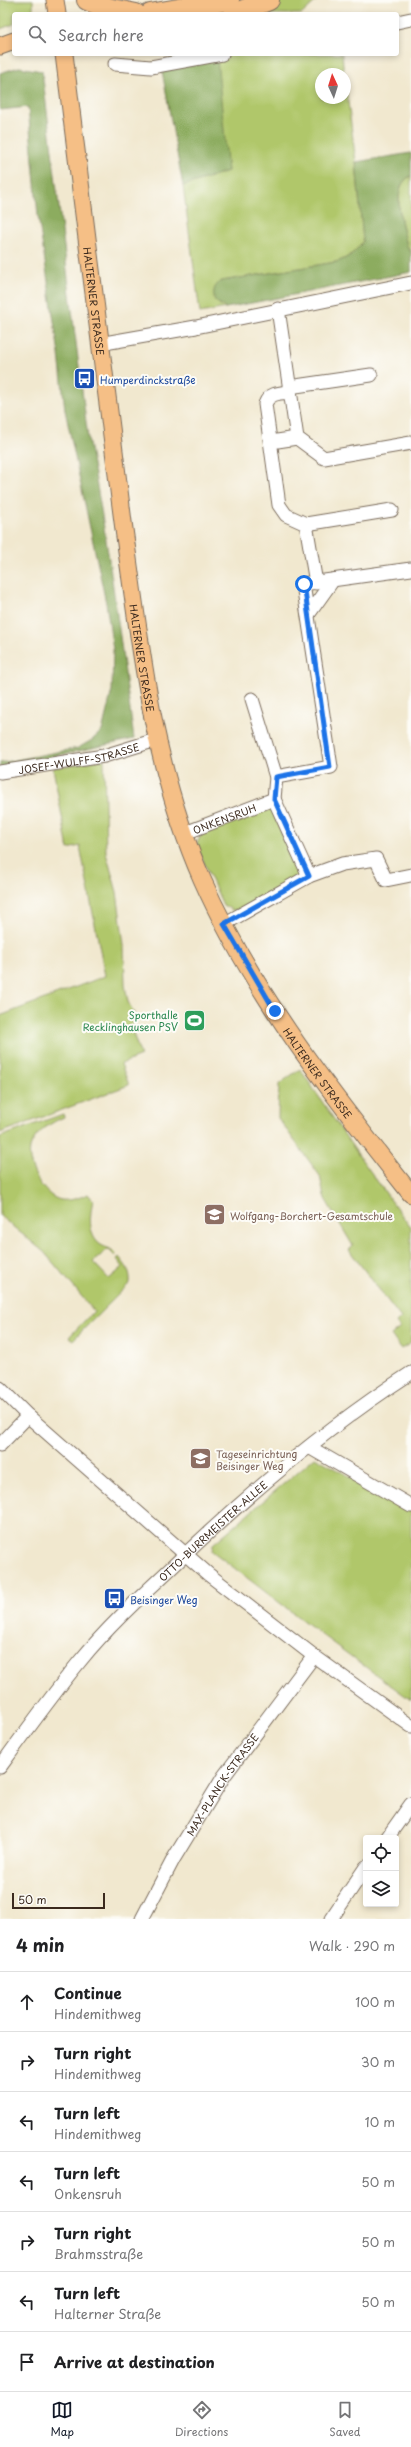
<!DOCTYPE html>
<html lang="en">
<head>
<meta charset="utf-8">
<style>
	body { margin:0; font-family:"Playpen Sans",sans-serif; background:#f2f2f2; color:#202124 }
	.controls { position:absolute; right:12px; bottom:12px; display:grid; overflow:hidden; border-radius:4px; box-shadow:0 2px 6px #0003 }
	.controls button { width:36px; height:36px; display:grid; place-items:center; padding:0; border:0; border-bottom:1px solid #e0e0e0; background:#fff; color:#202124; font:20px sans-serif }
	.compass { position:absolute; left:315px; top:68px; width:36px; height:36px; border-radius:50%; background:#fff; box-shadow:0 2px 6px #0003; rotate:356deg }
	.scale { position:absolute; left:12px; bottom:10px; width:93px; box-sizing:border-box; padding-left:4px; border:2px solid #3b2a1e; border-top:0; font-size:11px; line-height:14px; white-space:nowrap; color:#3b2a1e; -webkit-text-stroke:3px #fdfcf7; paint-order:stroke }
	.stop { position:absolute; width:12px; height:12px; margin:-9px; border:3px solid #1a73e8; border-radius:50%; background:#fff }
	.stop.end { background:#1a73e8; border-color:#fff; box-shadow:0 1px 4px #0008 }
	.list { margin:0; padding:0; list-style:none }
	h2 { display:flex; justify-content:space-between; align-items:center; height:52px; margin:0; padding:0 16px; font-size:17px }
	h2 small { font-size:13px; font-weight:400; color:#757577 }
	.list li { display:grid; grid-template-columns:26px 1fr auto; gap:12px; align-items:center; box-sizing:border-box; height:60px; padding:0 16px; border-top:1px solid #e0e0e0 }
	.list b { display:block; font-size:15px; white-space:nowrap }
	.list p { margin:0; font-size:13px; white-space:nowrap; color:#757577 }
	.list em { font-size:13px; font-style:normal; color:#757577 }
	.icon { flex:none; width:22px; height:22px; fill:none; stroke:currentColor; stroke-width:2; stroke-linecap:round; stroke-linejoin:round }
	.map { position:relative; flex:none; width:411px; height:1919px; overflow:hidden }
	.search { position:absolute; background:#fff; box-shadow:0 2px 6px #0003; left:12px; right:12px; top:12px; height:44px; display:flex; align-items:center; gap:10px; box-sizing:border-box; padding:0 14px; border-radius:4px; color:#757577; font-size:15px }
	.sheet { height:472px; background:#fff }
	nav { display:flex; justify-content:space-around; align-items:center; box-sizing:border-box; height:56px; border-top:1px solid #e0e0e0; background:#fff; font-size:11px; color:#757577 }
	nav a { display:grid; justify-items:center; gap:2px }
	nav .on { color:#111827 }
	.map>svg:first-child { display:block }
	.green { fill:#b0c76b; stroke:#767844 }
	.forest { fill:#8cac5f; stroke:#646b3e }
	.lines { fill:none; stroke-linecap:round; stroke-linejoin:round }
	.minor-casing { stroke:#7b6c5c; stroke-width:15 }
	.major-casing { stroke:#7b6c5c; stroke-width:19 }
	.highway-casing { stroke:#7b6c5c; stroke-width:22 }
	.minor { stroke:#fff; stroke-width:13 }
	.major { stroke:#f5bf86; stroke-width:17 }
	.highway { stroke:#f5bf86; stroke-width:20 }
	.route { stroke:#1a73e8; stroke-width:5 }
	.labels { text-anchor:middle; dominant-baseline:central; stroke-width:4; stroke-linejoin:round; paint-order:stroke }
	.street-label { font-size:10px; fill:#3b2a1e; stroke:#fdfcf7 }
	.transit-label { font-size:10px; fill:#164399; stroke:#fdfcf7; text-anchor:start }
	.leisure-label { font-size:10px; fill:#27864d; stroke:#fdfcf7; text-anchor:end }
	.education-label { font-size:10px; fill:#785e54; stroke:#fdfcf7; text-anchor:start }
</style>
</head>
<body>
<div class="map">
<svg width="411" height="1919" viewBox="0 0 411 1919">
	<rect width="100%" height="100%" fill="#fdfcf7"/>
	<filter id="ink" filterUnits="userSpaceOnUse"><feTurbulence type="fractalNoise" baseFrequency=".025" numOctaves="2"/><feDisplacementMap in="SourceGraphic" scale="8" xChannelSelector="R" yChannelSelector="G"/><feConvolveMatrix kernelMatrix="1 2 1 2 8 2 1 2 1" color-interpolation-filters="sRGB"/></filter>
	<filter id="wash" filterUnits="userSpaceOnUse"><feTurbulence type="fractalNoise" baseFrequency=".012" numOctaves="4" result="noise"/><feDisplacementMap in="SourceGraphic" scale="16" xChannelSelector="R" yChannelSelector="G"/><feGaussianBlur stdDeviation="0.9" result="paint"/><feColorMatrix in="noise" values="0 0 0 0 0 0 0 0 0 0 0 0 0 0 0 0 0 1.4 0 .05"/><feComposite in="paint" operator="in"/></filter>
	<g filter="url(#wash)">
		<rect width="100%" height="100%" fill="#f1e8cf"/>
		<g class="green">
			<path d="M0,0H33V9L27,14H14V24L0,29Z"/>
			<path d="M278,0H317L302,14H254Z"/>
			<path d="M166,54H342L344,74H321V98H345V79L356,162L363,241C355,252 349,258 336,262L222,281L220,305L226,308L200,313L183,186L228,171L171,58Z"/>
			<path d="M411,176V252L407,246C403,228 389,185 411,176Z"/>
			<path d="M104,759L106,853L117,892L124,945L125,985L128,1002L134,1013L131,1028L141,1056L121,1064L129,1085L0,1133V1016L105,976L80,846L68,849L53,768Z"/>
			<path d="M265,808L272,811L301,876L240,910H232L223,905L198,849L197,843L204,829Z"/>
			<path d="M300,1069L357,1153L411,1228V1343L401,1349L391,1335L400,1328L396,1323L401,1318L349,1250L353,1246L324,1197L320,1176L278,1118L279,1084Z"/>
			<path d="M63,1114L64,1117C52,1122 36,1132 31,1145C24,1162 43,1197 61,1200C71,1201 79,1198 88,1194L93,1200C90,1214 87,1236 101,1245C108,1249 110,1247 116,1254L115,1256L108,1249L93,1262L109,1279L123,1267L117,1259L119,1257C126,1266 131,1271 130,1283L73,1340L69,1337L94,1311L44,1252L0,1216V1137Z"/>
			<path d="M315,1457L411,1511V1700L323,1636L212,1551L213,1544Z"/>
		</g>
		<g class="forest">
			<path d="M217,59L228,171L183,186L162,71Z"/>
			<path d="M19,67L42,71L88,438C108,538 120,638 134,739L0,768V763L78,748L92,740L102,731L112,690L113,650L106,603L65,410L59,354L38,216L28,107L0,110V73Z"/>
			<path d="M411,153V176C389,185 403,228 407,246L411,252V272L226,308L215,301C212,292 214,285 222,281L336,262C349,258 356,252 363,241L356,162Z"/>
		</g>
	</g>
	<g filter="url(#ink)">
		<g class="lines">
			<defs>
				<g id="minor">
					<path d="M397,22L411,19"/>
					<path d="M115,64L151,67L222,54"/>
					<path d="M278,309L297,438L324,458L411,443"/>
					<path d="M99,344L196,327L411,283"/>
					<path d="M289,387L371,375"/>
					<path d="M290,392C279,393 269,393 265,404L279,505L286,515L306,524L316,583"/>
					<path d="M271,442L297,438"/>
					<path d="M306,524L392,510"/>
					<path d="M308,615L333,580"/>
					<path d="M252,699L276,777L274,799"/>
					<path id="s1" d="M0,772L104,756L156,740"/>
					<path d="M276,777L331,767L303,584L411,569"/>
					<path id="s2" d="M185,833L274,799L309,876"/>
					<path d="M224,924L309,876L342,864L376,859L386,880L411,875"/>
					<path d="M0,1388L28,1416L208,1574L314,1656L411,1726"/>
					<path d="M0,1445L28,1416"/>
					<path d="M309,1447L411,1506"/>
					<path id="s3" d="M0,1767C26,1731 52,1695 80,1661C106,1629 137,1600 167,1572C242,1499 323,1430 411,1373"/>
					<path d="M387,1838L411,1804"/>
					<path id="s4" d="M142,1919L174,1858L224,1776L314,1656"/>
					<path d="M331,1919L366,1867"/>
				</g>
				<g id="major">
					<path d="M55,0L57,14"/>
					<path d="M0,46L14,41"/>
					<path id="s5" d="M64,54C84,210 102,366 123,522C140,643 152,766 202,879C253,994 333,1096 411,1194"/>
				</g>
				<g id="highway">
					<path d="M87,0L107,8L136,14"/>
					<path d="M150,14L229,0"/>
					<path d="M234,14L269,0"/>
				</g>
			</defs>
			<use href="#minor" class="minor-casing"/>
			<use href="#major" class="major-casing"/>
			<use href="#highway" class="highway-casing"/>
			<use href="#minor" class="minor"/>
			<use href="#major" class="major"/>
			<use href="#highway" class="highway"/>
		</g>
	</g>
	<g class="lines" filter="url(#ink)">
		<path class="route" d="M275,1011L224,924L309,876L274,799L276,777L330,767L304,584"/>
	</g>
	<defs>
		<symbol id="bus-square" viewBox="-11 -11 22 22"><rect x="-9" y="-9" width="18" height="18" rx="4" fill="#1a4fb4" stroke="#fdfcf7"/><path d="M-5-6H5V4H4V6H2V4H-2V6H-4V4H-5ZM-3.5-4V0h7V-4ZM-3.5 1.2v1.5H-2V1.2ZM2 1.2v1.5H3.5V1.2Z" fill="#fff"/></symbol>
		<symbol id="stadium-square" viewBox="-11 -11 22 22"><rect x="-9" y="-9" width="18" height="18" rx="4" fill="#2e9e5b" stroke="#fdfcf7"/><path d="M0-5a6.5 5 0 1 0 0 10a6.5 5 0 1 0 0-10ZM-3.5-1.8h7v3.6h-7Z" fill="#fff"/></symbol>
		<symbol id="school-square" viewBox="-11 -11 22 22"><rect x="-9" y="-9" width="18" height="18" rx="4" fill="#8d6e63" stroke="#fdfcf7"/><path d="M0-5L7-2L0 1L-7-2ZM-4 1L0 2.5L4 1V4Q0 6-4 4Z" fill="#fff"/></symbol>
	</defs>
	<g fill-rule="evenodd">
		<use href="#bus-square" x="72" y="366" width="25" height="25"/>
		<use href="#stadium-square" x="182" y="1008" width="25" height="25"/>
		<use href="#school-square" x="202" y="1202" width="25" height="25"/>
		<use href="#school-square" x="188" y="1446" width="25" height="25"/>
		<use href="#bus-square" x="102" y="1586" width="25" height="25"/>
	</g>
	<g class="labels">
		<g class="street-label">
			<text stroke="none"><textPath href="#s5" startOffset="249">HALTERNER STRASSE</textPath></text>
			<text stroke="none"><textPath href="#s5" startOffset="609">HALTERNER STRASSE</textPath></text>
			<text stroke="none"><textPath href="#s1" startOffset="80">JOSEF-WULFF-STRASSE</textPath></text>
			<text stroke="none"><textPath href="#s2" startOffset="42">ONKENSRUH</textPath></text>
			<text stroke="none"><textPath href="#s5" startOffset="1065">HALTERNER STRASSE</textPath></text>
			<text stroke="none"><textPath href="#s3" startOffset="319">OTTO-BURRMEISTER-ALLEE</textPath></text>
			<text stroke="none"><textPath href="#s4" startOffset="157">MAX-PLANCK-STRASSE</textPath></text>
		</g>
		<g class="transit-label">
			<text x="100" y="379">Humperdinckstraße</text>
			<text x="130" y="1599">Beisinger Weg</text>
		</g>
		<g class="leisure-label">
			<text x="178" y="1014">Sporthalle<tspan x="178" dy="12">Recklinghausen PSV</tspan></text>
		</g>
		<g class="education-label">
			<text x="230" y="1215">Wolfgang-Borchert-Gesamtschule</text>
			<text x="216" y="1453">Tageseinrichtung<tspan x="216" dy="12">Beisinger Weg</tspan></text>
		</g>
	</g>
</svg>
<div class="controls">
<button><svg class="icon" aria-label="locate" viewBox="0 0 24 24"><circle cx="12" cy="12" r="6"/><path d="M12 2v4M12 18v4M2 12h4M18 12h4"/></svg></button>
<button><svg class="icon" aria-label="layers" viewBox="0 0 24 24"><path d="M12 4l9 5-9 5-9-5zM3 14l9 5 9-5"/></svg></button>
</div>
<svg class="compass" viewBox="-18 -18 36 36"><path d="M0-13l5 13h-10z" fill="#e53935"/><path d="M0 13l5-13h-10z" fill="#757577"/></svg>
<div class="scale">50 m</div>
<div class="stop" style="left:304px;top:584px"></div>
<div class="stop end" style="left:275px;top:1011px"></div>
<div class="search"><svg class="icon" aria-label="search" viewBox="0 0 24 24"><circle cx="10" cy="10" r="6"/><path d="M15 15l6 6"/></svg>Search here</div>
</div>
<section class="sheet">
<h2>4 min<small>Walk · 290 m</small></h2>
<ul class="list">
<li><svg class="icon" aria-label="ahead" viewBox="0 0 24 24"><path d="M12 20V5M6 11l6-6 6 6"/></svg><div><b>Continue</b><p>Hindemithweg</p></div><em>100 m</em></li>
<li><svg class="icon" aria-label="right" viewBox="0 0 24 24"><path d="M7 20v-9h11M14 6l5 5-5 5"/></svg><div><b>Turn right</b><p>Hindemithweg</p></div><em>30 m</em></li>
<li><svg class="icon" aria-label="left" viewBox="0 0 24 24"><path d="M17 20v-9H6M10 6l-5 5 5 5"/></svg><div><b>Turn left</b><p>Hindemithweg</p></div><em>10 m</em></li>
<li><svg class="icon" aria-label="left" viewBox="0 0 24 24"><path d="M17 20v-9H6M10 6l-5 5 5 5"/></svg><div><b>Turn left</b><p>Onkensruh</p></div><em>50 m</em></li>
<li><svg class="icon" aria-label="right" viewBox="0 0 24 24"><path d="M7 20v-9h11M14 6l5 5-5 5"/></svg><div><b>Turn right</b><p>Brahmsstraße</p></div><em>50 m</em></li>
<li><svg class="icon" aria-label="left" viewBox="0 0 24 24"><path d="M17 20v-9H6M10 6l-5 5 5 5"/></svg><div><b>Turn left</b><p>Halterner Straße</p></div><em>50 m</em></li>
<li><svg class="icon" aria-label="arrive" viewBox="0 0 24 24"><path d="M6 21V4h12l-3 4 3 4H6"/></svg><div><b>Arrive at destination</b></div></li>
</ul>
</section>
<nav>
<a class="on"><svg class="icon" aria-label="map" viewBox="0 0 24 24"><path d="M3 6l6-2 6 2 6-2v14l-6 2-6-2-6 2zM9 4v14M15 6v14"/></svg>Map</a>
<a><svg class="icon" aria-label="directions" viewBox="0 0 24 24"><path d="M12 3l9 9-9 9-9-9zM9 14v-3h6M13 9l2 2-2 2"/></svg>Directions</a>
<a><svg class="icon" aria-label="saved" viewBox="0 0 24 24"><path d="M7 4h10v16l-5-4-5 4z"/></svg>Saved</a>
</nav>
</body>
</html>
